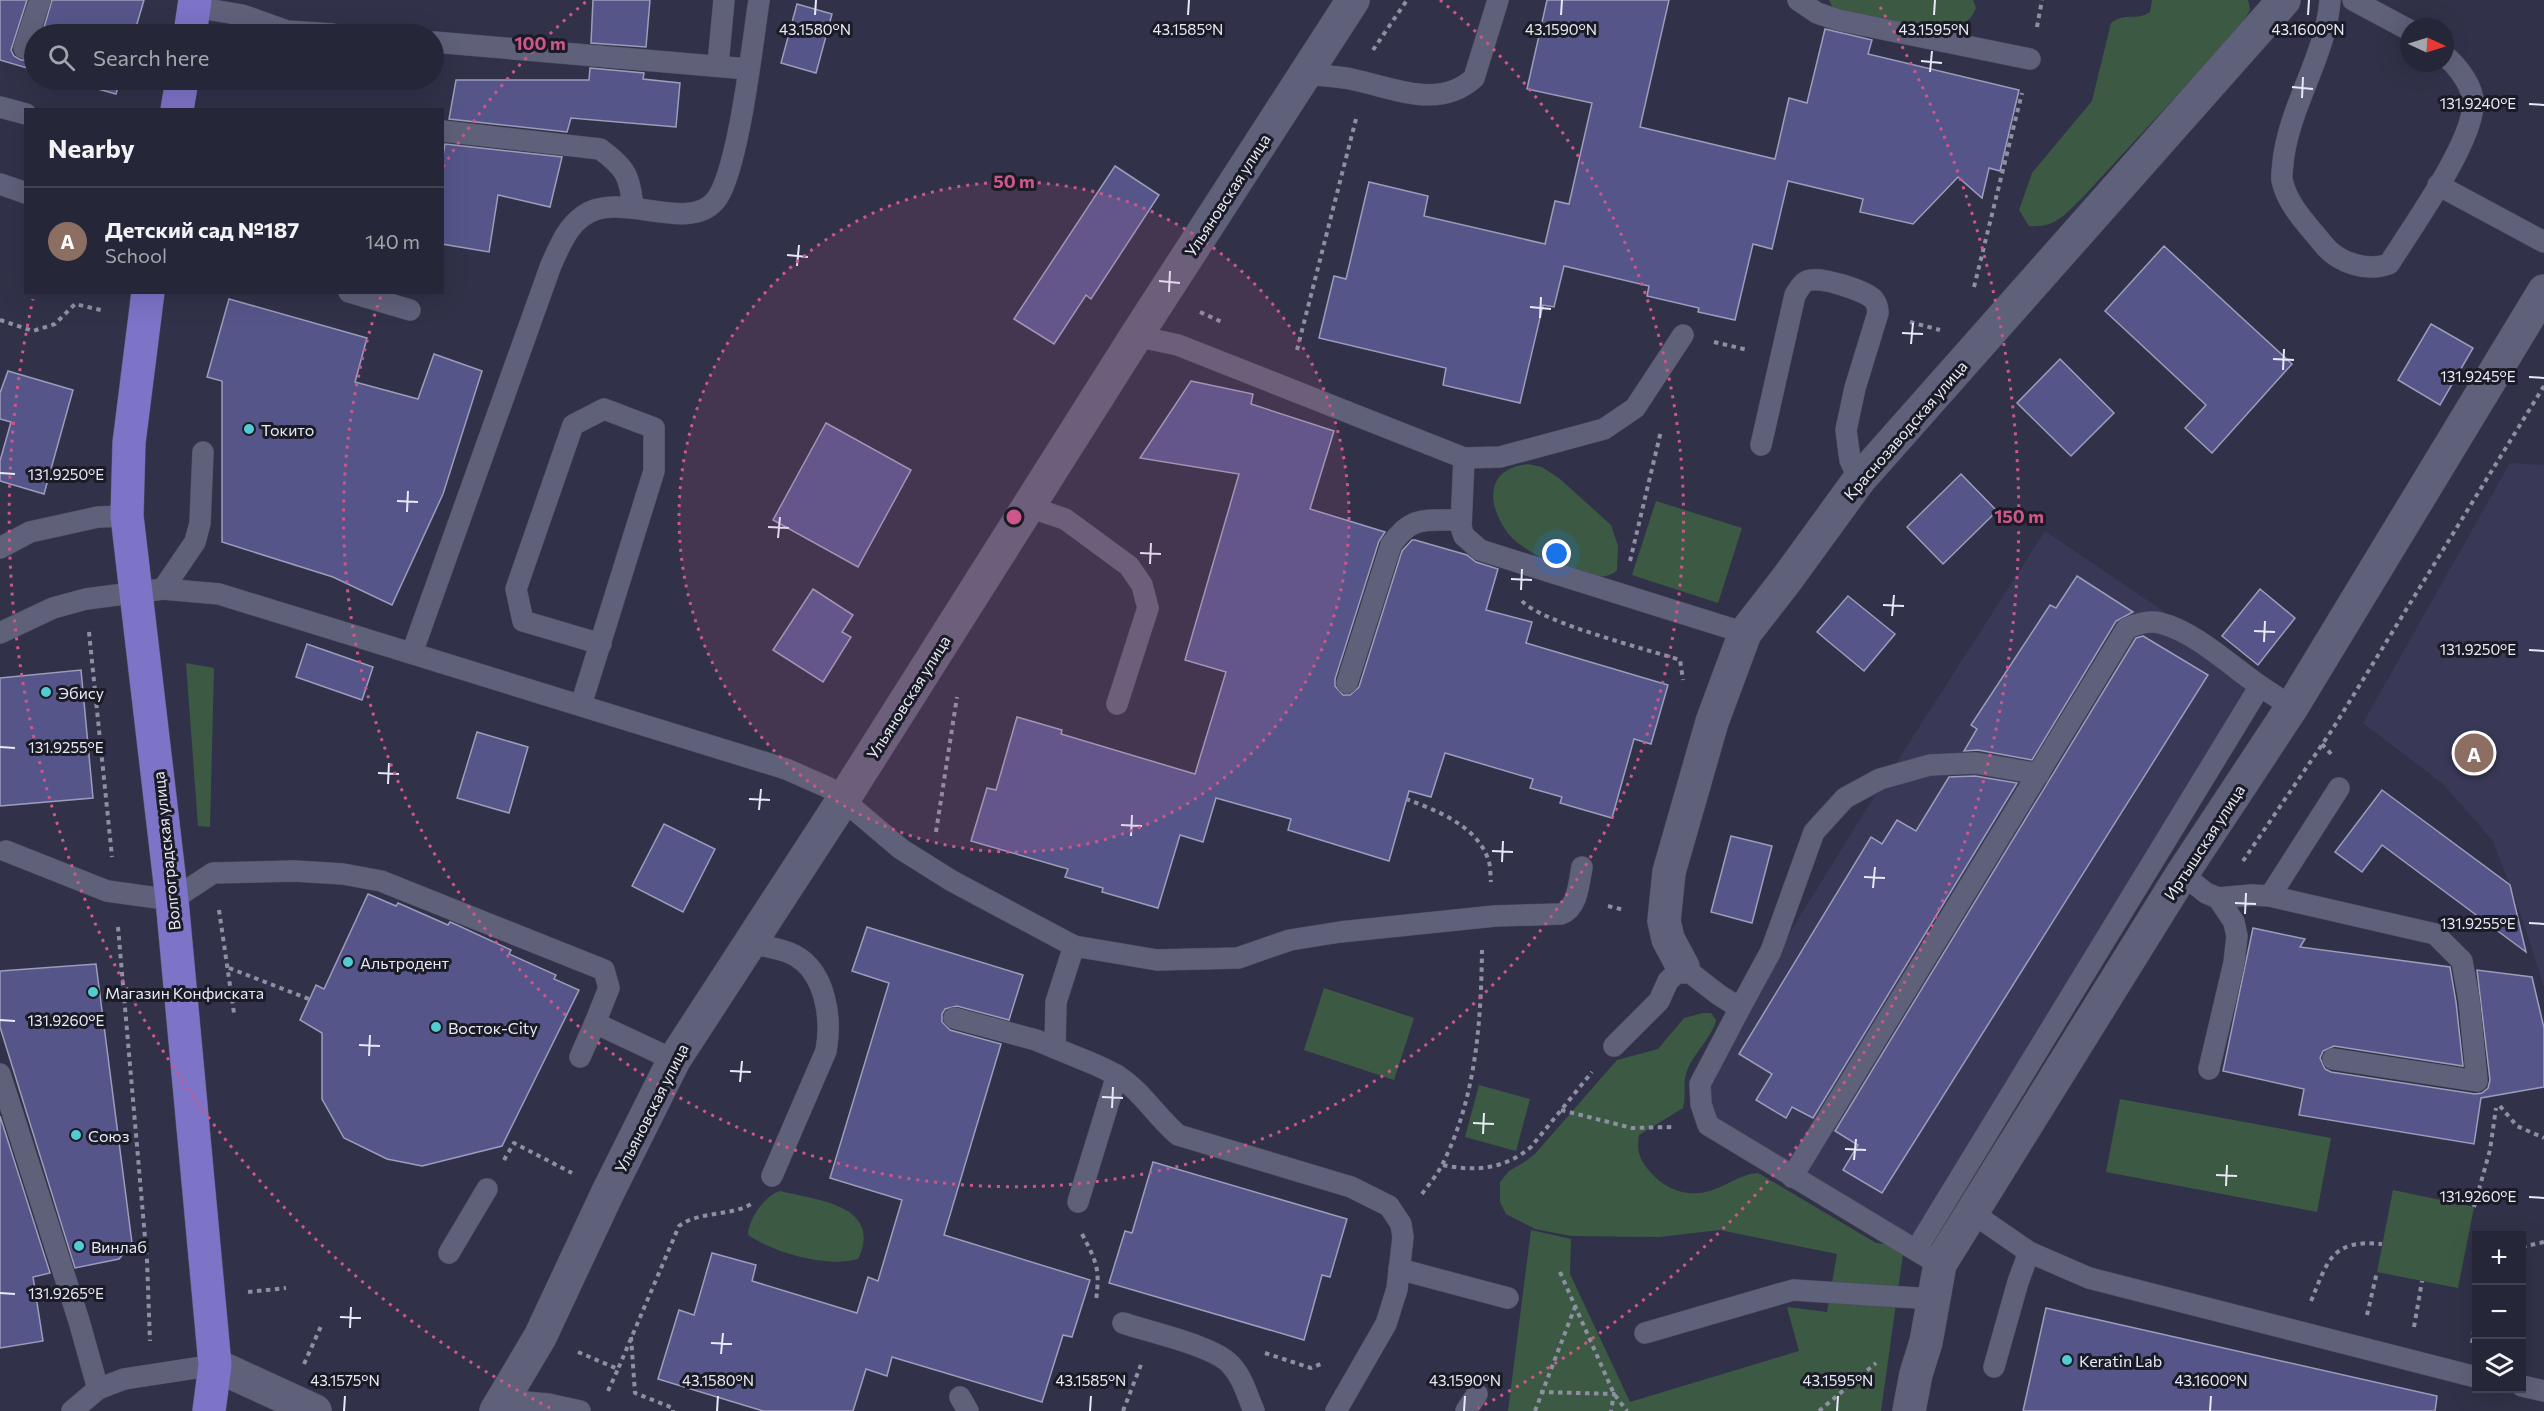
<!DOCTYPE html>
<html lang="en">
<head>
<meta charset="utf-8">
<style>
	body { margin:0; font-family:Commissioner,sans-serif; background:#313242; color:#f1f3f6 }
	.controls { position:absolute; right:18px; bottom:18px; display:grid; overflow:hidden; border-radius:0px; box-shadow:0 6px 24px #0002 }
	.controls button { width:54px; height:54px; display:grid; place-items:center; padding:0; border:0; border-bottom:2px solid #424352; background:#252637; color:#f1f3f6; font:30px sans-serif }
	.compass { position:absolute; left:2400px; top:18px; width:54px; height:54px; border-radius:50%; background:#252637; box-shadow:0 6px 24px #0002; rotate:94deg }
	.you { position:absolute; left:1557px; top:554px; width:21px; height:21px; margin:-15px; border:4px solid #fff; border-radius:50%; background:#1a73e8; box-shadow:0 0 0 9px #1a73e833 }
	.badge { display:grid; place-items:center; width:39px; height:39px; border-radius:50%; background:#51ccd2; color:#fff; font-size:20px; font-weight:700 }
	.pin { position:absolute; translate:-50% -50%; border:3px solid #fff; box-shadow:0 2px 6px #0006 }
	.list { margin:0; padding:0; list-style:none }
	h2 { display:flex; justify-content:space-between; align-items:center; height:78px; margin:0; padding:0 24px; font-size:26px }
	h2 small { font-size:20px; font-weight:400; color:#a3a5ad }
	.list li { display:grid; grid-template-columns:39px 1fr auto; gap:18px; align-items:center; box-sizing:border-box; height:108px; padding:0 24px; border-top:2px solid #424352 }
	.list b { display:block; font-size:22px; white-space:nowrap }
	.list p { margin:0; font-size:20px; white-space:nowrap; color:#a3a5ad }
	.list em { font-size:20px; font-style:normal; color:#a3a5ad }
	.icon { flex:none; width:33px; height:33px; fill:none; stroke:currentColor; stroke-width:2; stroke-linecap:round; stroke-linejoin:round }
	.map { position:relative; flex:none; width:2544px; height:1411px; overflow:hidden }
	.search { position:absolute; background:#252637; box-shadow:0 6px 24px #0002; left:24px; top:24px; width:420px; height:66px; display:flex; align-items:center; gap:15px; box-sizing:border-box; padding:0 21px; border-radius:33px; color:#a3a5ad; font-size:22px }
	.panel { position:absolute; background:#252637; box-shadow:0 6px 24px #0002; left:24px; top:108px; width:420px; height:186px; border-radius:0px }
	.map>svg:first-child { display:block }
	.built { fill:#393957 }
	.green { fill:#3c5a43 }
	.building { fill:#56558a; stroke:#9c9dba; stroke-width:1.5 }
	.lines { fill:none; stroke-linecap:round; stroke-linejoin:round }
	.service-casing { stroke:#504f63; stroke-width:22 }
	.minor-casing { stroke:#504f63; stroke-width:34 }
	.primary-casing { stroke:#504f63; stroke-width:34 }
	.path { stroke:#8e8fa2; stroke-width:4; stroke-dasharray:4.5 4.5; stroke-linecap:butt }
	.service { stroke:#5f607a; stroke-width:21 }
	.minor { stroke:#5f607a; stroke-width:33 }
	.primary { stroke:#7d73c7; stroke-width:33 }
	.ticks { fill:none; stroke:#e8e9f8; stroke-width:2 }
	.ring { fill:none; stroke:#cd578a; stroke-width:3; stroke-dasharray:3 6 }
	.poi-dot { fill:#51ccd2; stroke:#1b1b26; stroke-width:2 }
	.labels { text-anchor:middle; dominant-baseline:central; stroke-width:6; stroke-linejoin:round; paint-order:stroke }
	.street-label { font-size:16px; fill:#e8e9f8; stroke:#1b1b26 }
	.poi-label { font-size:16px; fill:#e8e9f8; stroke:#1b1b26; text-anchor:start }
	.ticks-label { font-size:15px; text-anchor:middle; fill:#e8e9f8; stroke:#1b1b26; stroke-width:6; stroke-linejoin:round; paint-order:stroke }
	.centre { fill:#cd578a; stroke:#1b1b26; stroke-width:3 }
	.ring-label { font-size:18px; text-anchor:middle; font-weight:bold; fill:#cd578a; stroke:#1b1b26; stroke-width:6; stroke-linejoin:round; paint-order:stroke }
</style>
</head>
<body>
<div class="map">
<svg width="2544" height="1411" viewBox="0 0 2544 1411">
	<rect width="100%" height="100%" fill="#313249"/>
	<g class="built">
		<path d="M2510,463L2544,465V987L2519,909L2493,841L2443,784L2363,723Z"/>
		<path d="M2045,531L2256,674L1911,1240L1712,1122L1704,1083L1758,985L1855,827Z"/>
	</g>
	<g class="green">
		<path d="M1829,0H1973L1976,8C1974,12 1972,17 1968,20C1944,39 1873,19 1843,13L1833,8Z"/>
		<path d="M2152,0H2248L2250,10L2240,27L2082,198C2064,215 2056,228 2029,226L2019,210L2032,173L2092,101L2111,23C2127,11 2135,22 2150,12Z"/>
		<path d="M1528,464L1542,467L1560,479L1611,525L1618,546L1617,570C1597,592 1522,553 1507,532C1486,502 1486,469 1528,464Z"/>
		<path d="M1656,501L1742,528L1718,603L1632,575Z"/>
		<path d="M186,663L214,668L210,827L198,826Z"/>
		<path d="M1324,988L1414,1018L1394,1080L1304,1050Z"/>
		<path d="M1703,1013H1711L1716,1020C1714,1033 1696,1052 1689,1066C1681,1082 1687,1092 1683,1108L1639,1135C1636,1152 1640,1160 1651,1173C1667,1191 1692,1199 1715,1189C1730,1184 1741,1174 1758,1173L1876,1243L1904,1247L1881,1411H1508L1531,1230L1571,1239L1570,1274L1630,1402L1799,1351L1787,1307L1827,1312L1837,1254L1720,1230L1659,1237L1571,1236L1535,1229L1506,1214L1500,1202V1182L1509,1171L1523,1163L1535,1154L1617,1060L1658,1049L1684,1018Z"/>
		<path d="M1479,1085L1530,1099L1516,1151L1465,1137Z"/>
		<path d="M2120,1099L2331,1138L2317,1212L2106,1172Z"/>
		<path d="M2393,1190L2474,1207L2458,1288L2377,1272Z"/>
		<path d="M780,1191C816,1200 884,1205 858,1259C826,1268 775,1253 748,1235C748,1220 764,1196 780,1191Z"/>
	</g>
	<g class="building">
		<path d="M0,0H27L11,50L14,56L21,60H27L34,55V70L0,60Z"/>
		<path d="M52,0H144L134,34H42Z"/>
		<path d="M593,0H650L646,47L591,43Z"/>
		<path d="M1547,0H1669L1640,127L1775,159L1789,98L1807,103L1825,29L1872,40L1868,54L2019,90L2000,171L1989,168L1982,198L1958,177L1913,224L1860,212L1863,199L1788,181L1772,249L1753,244L1735,320L1698,312L1699,308L1647,296L1649,286L1564,266L1554,307L1543,305L1520,403L1443,385L1446,368L1319,338L1334,276L1346,279L1369,182L1428,196L1424,216L1545,244L1555,201L1569,204L1592,103L1527,89Z"/>
		<path d="M797,4L832,14L816,73L781,63Z"/>
		<path d="M590,68L644,73L643,79L680,83L676,127L571,118L567,132L449,119L456,80H589Z"/>
		<path d="M66,80H120L116,94Z"/>
		<path d="M445,144L562,157L550,207L498,195L489,252L442,244V161Z"/>
		<path d="M1115,166L1159,195L1091,299L1086,295L1054,344L1014,319Z"/>
		<path d="M2164,246L2292,364L2212,453L2185,428L2206,405L2105,311Z"/>
		<path d="M229,299L367,338L355,382L418,399L434,354L482,371L443,494L392,605L333,577L222,542V381L207,377Z"/>
		<path d="M2431,324L2473,348L2440,405L2398,380Z"/>
		<path d="M2060,359L2114,413L2071,456L2017,403Z"/>
		<path d="M8,371L73,390L44,494L0,481V461L11,422L0,419V393Z"/>
		<path d="M1191,381L1253,394L1251,404L1334,431L1310,509L1385,532L1379,541L1335,679V686L1343,695H1350L1359,687L1402,551L1412,540H1415L1467,555L1476,562L1498,569L1486,610L1532,622L1526,643L1668,685L1651,744L1634,739L1612,818L1560,803L1562,797L1530,788L1533,779L1445,753L1431,797L1409,791L1389,861L1288,830L1291,819L1216,798L1203,842L1180,835L1158,908L1102,892L1103,888L1065,877L1068,869L971,841L987,788L996,790L1017,717L1062,730L1061,734L1195,774L1226,672L1185,660L1239,474L1140,458Z"/>
		<path d="M826,423L911,470L858,567L773,520Z"/>
		<path d="M1961,474L1997,511L1943,564L1907,527Z"/>
		<path d="M2077,576L2133,612L2116,621L2032,760L1978,750L1964,751L1977,729L1971,725L2050,605L2056,608Z"/>
		<path d="M813,589L853,615L842,632L851,637L823,682L773,650Z"/>
		<path d="M2260,589L2295,618L2258,665L2222,636Z"/>
		<path d="M1848,596L1895,634L1864,671L1817,632Z"/>
		<path d="M2143,636L2208,675L1882,1193L1843,1170L1858,1145L1835,1131L2136,638Z"/>
		<path d="M307,644L373,667L362,700L296,677Z"/>
		<path d="M81,670L93,798L0,806V678Z"/>
		<path d="M477,732L528,747L509,813L457,798Z"/>
		<path d="M1975,776L2017,783L1813,1118L1792,1107L1786,1118L1756,1100L1772,1074L1739,1054L1871,837L1882,844L1897,820L1916,831L1949,777Z"/>
		<path d="M2382,790L2510,885L2526,952L2382,845L2362,872L2335,852Z"/>
		<path d="M664,824L715,849L683,912L632,886Z"/>
		<path d="M1731,836L1772,846L1752,923L1711,912Z"/>
		<path d="M368,894L396,906L398,903L448,925L450,922L457,925L511,950L509,954L556,975L554,979L579,990L502,1146L422,1166L387,1159L344,1138L322,1099V1033L300,1020L316,985L324,989Z"/>
		<path d="M867,927L1023,975L1009,1020L957,1006L945,1009L942,1014V1022L950,1030L1001,1044L944,1235L1090,1280L1072,1337L1063,1335L1042,1402L892,1357L887,1376L866,1369L853,1411H763L658,1379L679,1310L694,1315L712,1253L756,1265L752,1281L857,1313L868,1277L878,1281L902,1200L830,1178L889,983L852,971Z"/>
		<path d="M2253,928L2305,939L2300,947L2450,967L2456,1002L2463,1066L2334,1046L2323,1051L2320,1058L2325,1069L2331,1072L2475,1094L2482,1093L2488,1088L2490,1080L2477,970L2532,977L2544,1028V1087L2481,1098L2474,1144L2299,1115L2304,1089L2223,1071Z"/>
		<path d="M96,964L132,1243L119,1259L75,1268L0,1027V971Z"/>
		<path d="M0,1116L50,1273L33,1277L43,1341L0,1348Z"/>
		<path d="M1153,1162L1347,1219L1330,1277L1322,1275L1304,1340L1109,1283L1125,1231L1132,1233Z"/>
		<path d="M2046,1308L2437,1396L2435,1411H2023Z"/>
	</g>
	<g class="lines">
		<defs>
			<g id="service">
				<path d="M1798,0L1817,13L1838,20L2030,59"/>
				<path d="M2330,0C2326,56 2289,106 2283,162C2283,167 2281,174 2282,180C2287,205 2308,225 2323,244C2338,263 2367,272 2389,264C2412,227 2470,147 2473,106C2475,89 2458,66 2445,56"/>
				<path d="M2353,0L2409,30"/>
				<path d="M194,7L242,15L287,31L332,34"/>
				<path d="M434,42L748,69"/>
				<path d="M24,48L40,0"/>
				<path d="M718,64L724,0"/>
				<path d="M1305,74C1321,76 1339,76 1355,80C1394,88 1439,110 1474,78L1498,0"/>
				<path d="M0,107L26,114"/>
				<path d="M442,131L600,149C626,168 630,176 633,208"/>
				<path d="M0,184L26,193"/>
				<path d="M2438,185L2544,242"/>
				<path d="M349,292L410,310"/>
				<path d="M1136,336L1178,345L1464,458L1461,527L1464,536L1480,550L1745,633"/>
				<path d="M1761,445L1795,295C1799,289 1802,283 1807,281C1818,275 1867,291 1874,300C1877,304 1878,309 1878,313L1855,388L1846,430L1850,460L1859,480"/>
				<path d="M1464,458L1500,457L1604,429L1635,408L1683,335"/>
				<path d="M1029,507L1065,519L1129,566L1142,585L1148,608L1117,704"/>
				<path d="M0,548L30,532L98,517L127,516"/>
				<path d="M163,589L195,542L200,523L203,452"/>
				<path d="M0,633L53,608L86,599L163,589L219,594L786,769L829,788L901,849L952,881L1074,946L1157,960L1238,958L1290,940L1340,932L1495,916L1561,914C1578,908 1579,882 1582,867"/>
				<path d="M412,653L551,265C559,248 566,228 583,216C618,189 687,234 715,201C738,175 753,40 759,0"/>
				<path d="M1347,683L1391,545C1412,514 1427,521 1461,520"/>
				<path d="M581,705L654,471V428L604,409L573,425L516,589L523,621L601,644"/>
				<path d="M6,851L107,891L172,900L213,873L294,871L343,874L381,881L604,970L609,988L595,1023"/>
				<path d="M2182,874L2206,893L2218,898L2234,922L2237,936L2234,963L2209,1069"/>
				<path d="M2270,896L2339,788"/>
				<path d="M2218,898L2252,895L2270,896L2435,934L2462,961L2469,1000L2477,1081L2333,1059"/>
				<path d="M748,943C762,946 781,948 794,955C826,972 832,1019 826,1051L772,1176"/>
				<path d="M1074,946L1056,1002L1055,1048C1075,1057 1098,1064 1116,1075C1141,1090 1156,1116 1178,1135L1351,1187L1389,1206L1401,1224L1403,1237L1397,1289L1386,1324L1336,1411"/>
				<path d="M1740,1008L1771,951L1814,832L1845,798L1880,779L1930,765L1976,763L2039,774"/>
				<path d="M954,1018L1036,1040L1055,1048"/>
				<path d="M1614,1046L1659,1001L1668,981L1683,967L1719,995L1740,1008L1700,1084L1701,1104L1708,1125L1927,1257"/>
				<path d="M580,1057L595,1023L674,1060"/>
				<path d="M0,1074L79,1321L98,1389"/>
				<path d="M1792,1177L2127,628C2137,624 2149,620 2160,623C2194,631 2231,666 2260,686"/>
				<path d="M1078,1202L1117,1075"/>
				<path d="M1971,1212L2029,1252L2089,1278L2476,1377"/>
				<path d="M1916,1250L2260,686L2292,707"/>
				<path d="M449,1253L487,1189"/>
				<path d="M1399,1269L1508,1298"/>
				<path d="M1123,1323C1149,1332 1215,1346 1231,1365C1243,1378 1247,1395 1254,1411"/>
				<path d="M1645,1333L1793,1290L1933,1299"/>
				<path d="M1994,1367L2018,1282L2029,1252"/>
				<path d="M2522,1386L2544,1391"/>
				<path d="M960,1397L968,1411"/>
				<path d="M503,1400L548,1404L580,1411"/>
				<path d="M72,1411L98,1389L124,1379L215,1365"/>
				<path d="M1466,1411L1477,1394"/>
			</g>
			<g id="minor">
				<path d="M1683,967L1668,939L1664,921L1669,872L1712,722L1745,633L1787,579L1859,480L2284,0"/>
				<path d="M215,1365L315,1411"/>
				<path d="M496,1411L540,1337L608,1192L674,1060L843,800L1136,336L1353,0"/>
				<path d="M1909,1411L1916,1374L1926,1342L1940,1264L2182,874L2292,707L2544,291"/>
			</g>
			<g id="primary">
				<path d="M190,34L195,0"/>
				<path d="M177,110L182,80"/>
				<path d="M148,292L129,443L127,516L172,900L215,1365L209,1411"/>
			</g>
		</defs>
		<use href="#service" class="service-casing"/>
		<use href="#minor" class="minor-casing"/>
		<use href="#primary" class="primary-casing"/>
		<g class="path">
			<path d="M2037,27L2042,0"/>
			<path d="M1373,50L1407,0"/>
			<path d="M1974,287L2022,93"/>
			<path d="M1200,312L1224,323"/>
			<path d="M0,320L33,331L55,324L75,304L105,311"/>
			<path d="M1910,322L1940,330"/>
			<path d="M1714,342L1748,350"/>
			<path d="M1297,350L1357,115"/>
			<path d="M1630,561L1661,431"/>
			<path d="M1522,601C1542,623 1647,649 1680,660L1683,680"/>
			<path d="M89,632L112,857"/>
			<path d="M2322,744L2332,755"/>
			<path d="M1406,799C1436,810 1477,826 1488,859C1491,866 1490,875 1491,882"/>
			<path d="M936,832L957,697"/>
			<path d="M2243,861L2332,730L2544,386"/>
			<path d="M1608,906L1624,910"/>
			<path d="M219,910L234,1013"/>
			<path d="M118,927L147,1261L150,1341"/>
			<path d="M229,968L309,999"/>
			<path d="M2500,1106L2517,1126L2544,1138"/>
			<path d="M1561,1110L1632,1128L1672,1127"/>
			<path d="M504,1160L514,1143L572,1173"/>
			<path d="M1443,1165C1475,1172 1505,1169 1531,1147L1592,1072"/>
			<path d="M1422,1194C1429,1184 1438,1174 1443,1163C1476,1097 1481,1023 1482,950"/>
			<path d="M2474,1207L2490,1150L2496,1108"/>
			<path d="M1082,1234C1097,1263 1100,1268 1096,1301"/>
			<path d="M2522,1247L2544,1242"/>
			<path d="M1560,1272L1614,1394L1627,1411"/>
			<path d="M248,1292L286,1288"/>
			<path d="M2311,1301C2328,1260 2332,1239 2382,1244"/>
			<path d="M2367,1315L2377,1272"/>
			<path d="M2414,1327L2422,1281"/>
			<path d="M631,1337L635,1393L673,1408V1411"/>
			<path d="M2472,1343L2476,1320"/>
			<path d="M578,1352L618,1369L679,1226C701,1210 731,1217 753,1203"/>
			<path d="M1265,1353L1311,1368L1323,1363"/>
			<path d="M304,1364L322,1324"/>
			<path d="M608,1391L618,1369"/>
			<path d="M1540,1392L1614,1394L1611,1411"/>
			<path d="M1123,1411L1142,1362"/>
			<path d="M1535,1411L1575,1307"/>
			<path d="M1819,1411L1876,1363"/>
		</g>
		<use href="#service" class="service"/>
		<use href="#minor" class="minor"/>
		<use href="#primary" class="primary"/>
	</g>
	<path class="ticks" d="M815,15L816,0M1188,15L1189,0M1561,15L1562,0M1934,15L1935,0M2308,15L2309,0M1921,61L1942,63M1930,72L1932,51M2292,87L2313,89M2302,98L2303,77M2529,104L2544,105M787,255L808,257M797,266L799,245M1159,281L1180,283M1169,292L1170,271M1530,307L1551,309M1540,318L1541,297M1902,333L1923,334M1911,344L1913,323M2273,359L2294,360M2283,370L2284,349M2529,377L2544,378M0,473L15,474M397,501L418,502M407,512L408,491M768,527L789,528M778,538L780,517M1140,553L1161,554M1150,564L1151,543M1511,579L1532,580M1521,590L1522,569M1883,605L1904,606M1892,616L1894,595M2254,631L2275,632M2264,642L2265,621M2529,650L2544,651M0,747L15,748M378,773L399,774M388,784L389,763M749,799L770,800M759,810L761,789M1121,825L1142,826M1131,836L1132,815M1492,851L1513,852M1502,862L1503,841M1864,877L1885,878M1873,888L1875,867M2235,903L2256,904M2245,914L2246,893M2529,923L2544,924M0,1020L15,1021M359,1045L380,1046M369,1056L370,1035M730,1071L751,1072M740,1082L742,1061M1102,1097L1123,1098M1112,1108L1113,1087M1473,1123L1494,1124M1483,1134L1484,1113M1845,1149L1866,1150M1854,1160L1856,1139M2216,1175L2237,1176M2226,1186L2227,1165M2529,1197L2544,1198M0,1293L15,1294M340,1317L361,1318M350,1328L351,1307M711,1343L732,1344M721,1354L723,1333M344,1411L345,1396M717,1411L718,1396M1090,1411L1091,1396M1464,1411L1465,1396M1837,1411L1838,1396M2210,1411L2211,1396"/>
	<circle cx="1014" cy="517" r="335" fill="#cd578a" fill-opacity=".12"/>
	<g class="ring">
		<circle cx="1014" cy="517" r="335"/>
		<path d="M443 167A670 670 0 0 1 588 0M1440 0A670 670 0 1 1 382 293"/>
		<path d="M550 1408A1005 1005 0 0 1 33 299M1880 7A1005 1005 0 0 1 1478 1408"/>
	</g>
	<g class="poi-dot">
		<circle cx="249" cy="429" r="6"/>
		<circle cx="46" cy="692" r="6"/>
		<circle cx="348" cy="962" r="6"/>
		<circle cx="93" cy="992" r="6"/>
		<circle cx="436" cy="1027" r="6"/>
		<circle cx="76" cy="1135" r="6"/>
		<circle cx="79" cy="1246" r="6"/>
		<circle cx="2067" cy="1360" r="6"/>
	</g>
	<g class="labels">
		<g class="street-label">
			<text transform="translate(1227 195) rotate(-57)">Ульяновская улица</text>
			<text transform="translate(1905 430) rotate(-49)">Краснозаводская улица</text>
			<text transform="translate(908 697) rotate(-58)">Ульяновская улица</text>
			<text transform="translate(2204 842) rotate(-57)">Иртышская улица</text>
			<text transform="translate(166 851) rotate(-96)">Волгоградская улица</text>
			<text transform="translate(651 1108) rotate(-63)">Ульяновская улица</text>
		</g>
		<g class="poi-label">
			<text x="261" y="429">Токито</text>
			<text x="58" y="692">Эбису</text>
			<text x="360" y="962">Альтродент</text>
			<text x="105" y="992">Магазин Конфиската</text>
			<text x="448" y="1027">Восток-City</text>
			<text x="88" y="1135">Союз</text>
			<text x="91" y="1246">Винлаб</text>
			<text x="2079" y="1360">Keratin Lab</text>
		</g>
	</g>
	<g class="ticks-label">
		<text x="815" y="35">43.1580°N</text>
		<text x="1188" y="35">43.1585°N</text>
		<text x="1561" y="35">43.1590°N</text>
		<text x="1934" y="35">43.1595°N</text>
		<text x="2308" y="35">43.1600°N</text>
		<text x="2478" y="109">131.9240°E</text>
		<text x="2478" y="382">131.9245°E</text>
		<text x="66" y="480">131.9250°E</text>
		<text x="2478" y="655">131.9250°E</text>
		<text x="66" y="753">131.9255°E</text>
		<text x="2478" y="929">131.9255°E</text>
		<text x="66" y="1026">131.9260°E</text>
		<text x="2478" y="1202">131.9260°E</text>
		<text x="66" y="1299">131.9265°E</text>
		<text x="345" y="1386">43.1575°N</text>
		<text x="718" y="1386">43.1580°N</text>
		<text x="1091" y="1386">43.1585°N</text>
		<text x="1465" y="1386">43.1590°N</text>
		<text x="1838" y="1386">43.1595°N</text>
		<text x="2211" y="1386">43.1600°N</text>
	</g>
	<circle cx="1014" cy="517" r="9" class="centre"/>
	<g class="ring-label">
		<text x="540" y="50">100 m</text>
		<text x="1014" y="188">50 m</text>
		<text x="2019" y="523">150 m</text>
	</g>
</svg>
<div class="controls">
<button>+</button>
<button>−</button>
<button><svg class="icon" aria-label="layers" viewBox="0 0 24 24"><path d="M12 4l9 5-9 5-9-5zM3 14l9 5 9-5"/></svg></button>
</div>
<svg class="compass" viewBox="-18 -18 36 36"><path d="M0-13l5 13h-10z" fill="#e53935"/><path d="M0 13l5-13h-10z" fill="#a3a5ad"/></svg>
<div class="you"></div>
<div class="pin badge" style="left:2474px;top:753px;background:#8d6e63">A</div>
<div class="search"><svg class="icon" aria-label="search" viewBox="0 0 24 24"><circle cx="10" cy="10" r="6"/><path d="M15 15l6 6"/></svg>Search here</div>
<section class="panel">
<h2>Nearby<small></small></h2>
<ul class="list">
<li><span class="badge" style="background:#8d6e63">A</span><div><b>Детский сад №187</b><p>School</p></div><em>140 m</em></li>
</ul>
</section>
</div>
</body>
</html>
